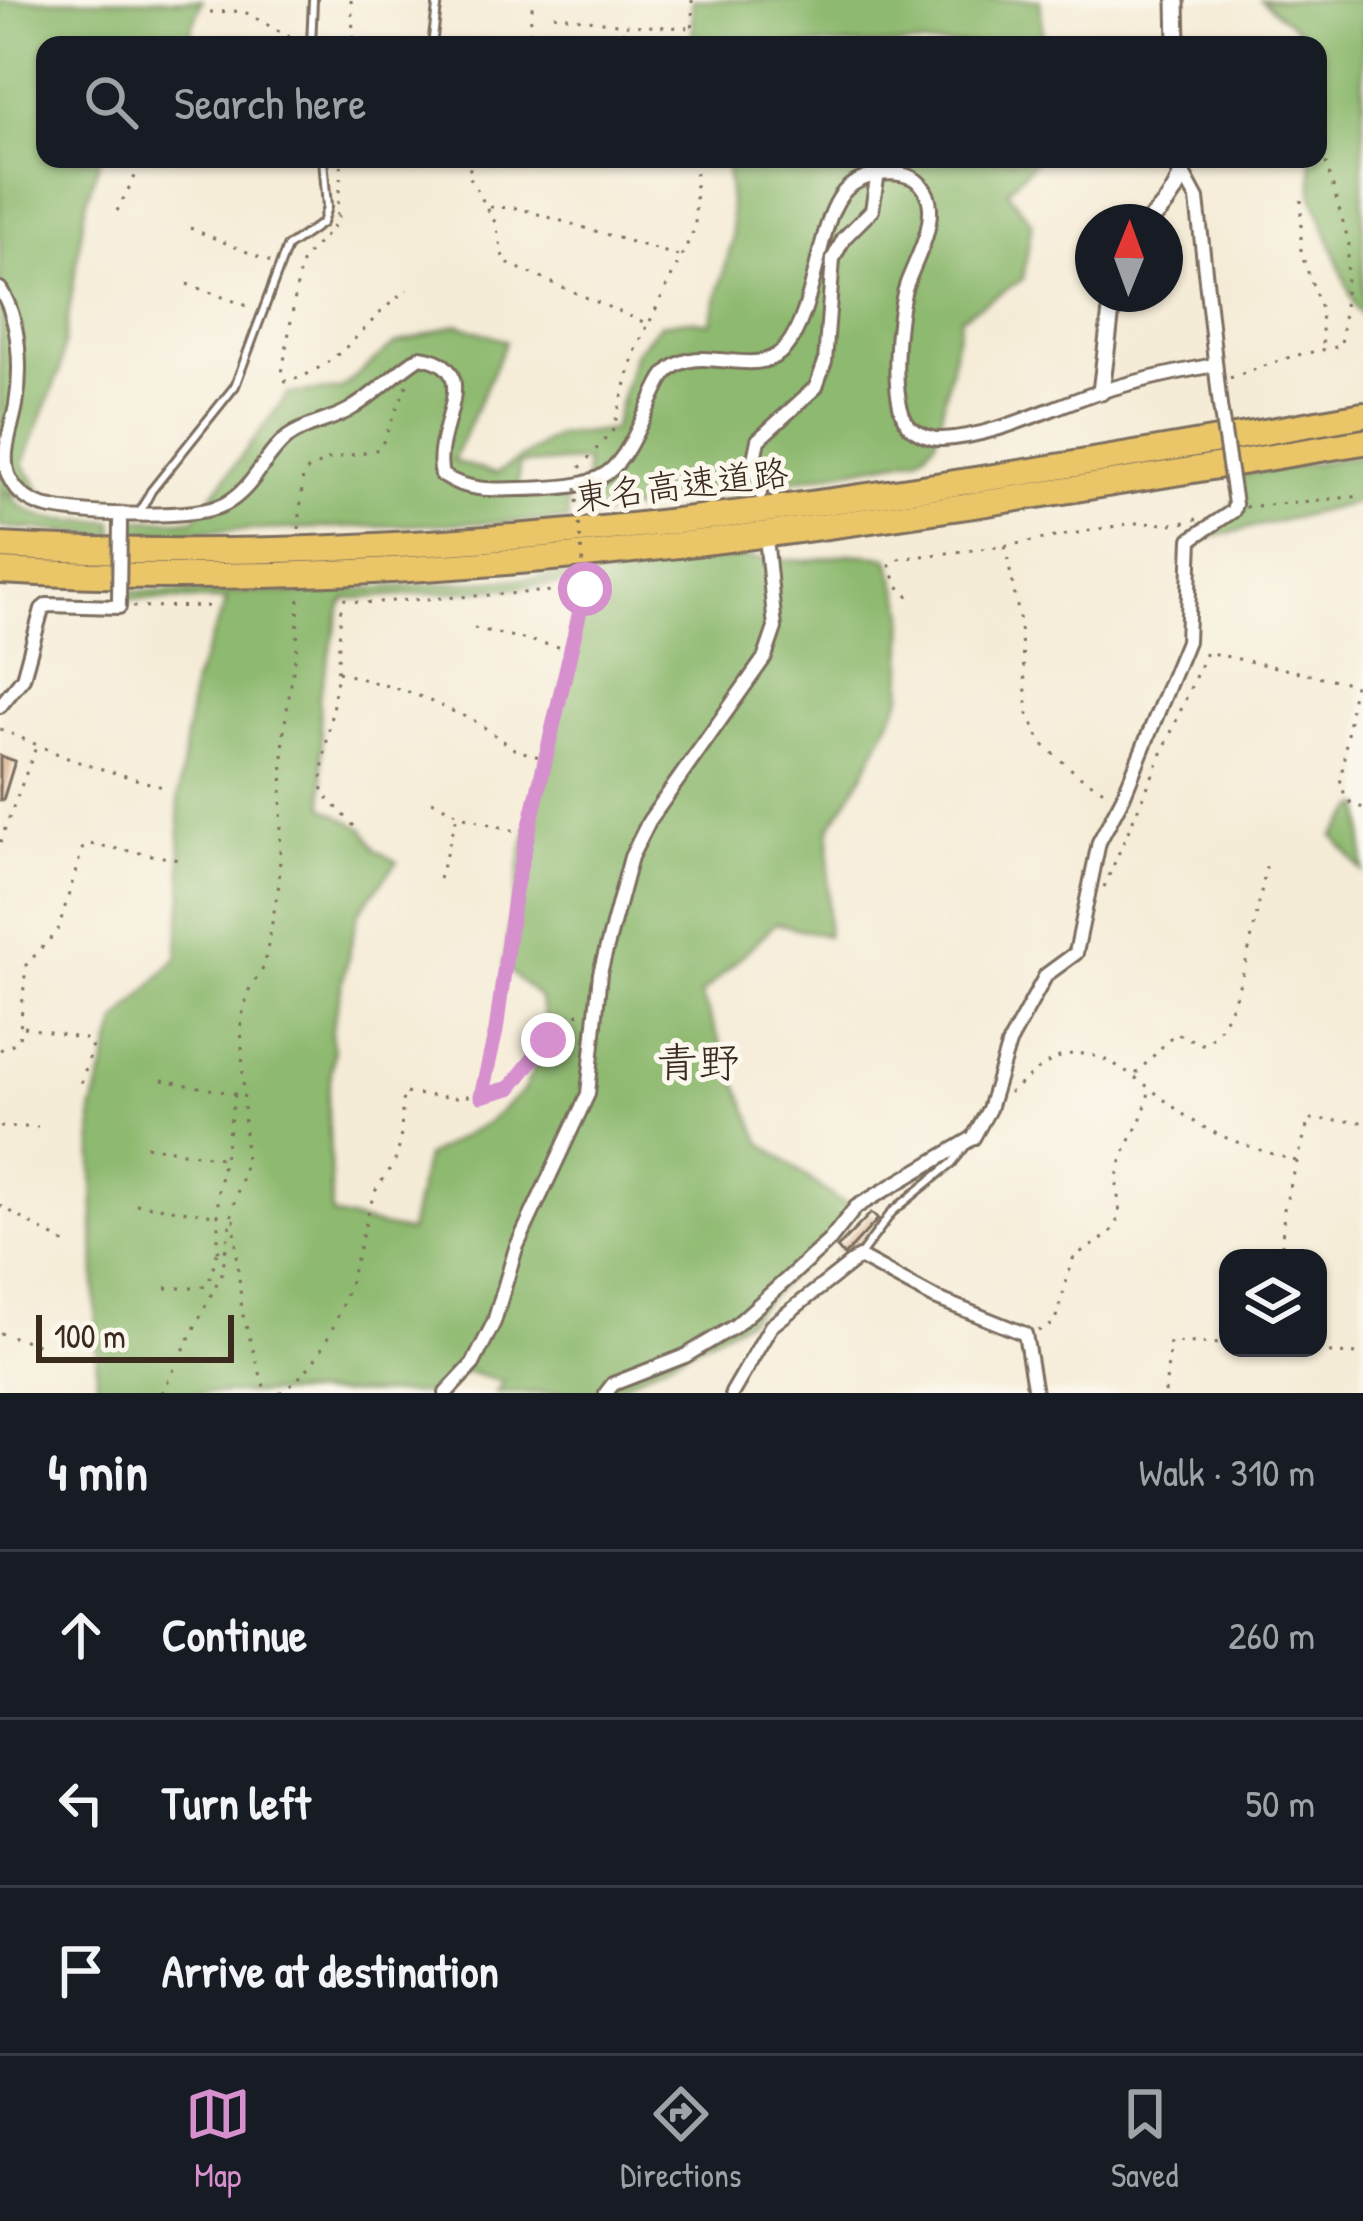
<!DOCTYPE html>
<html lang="en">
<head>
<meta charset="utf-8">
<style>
	body { margin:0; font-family:"Patrick Hand","Klee One",sans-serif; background:#242831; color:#f1f3f6 }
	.controls { position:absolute; right:36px; bottom:36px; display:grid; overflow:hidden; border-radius:24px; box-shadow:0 3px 9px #0004 }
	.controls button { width:108px; height:108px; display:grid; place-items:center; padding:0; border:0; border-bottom:3px solid #363941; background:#171b24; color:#f1f3f6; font:60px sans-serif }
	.compass { position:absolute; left:1075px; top:204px; width:108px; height:108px; border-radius:50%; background:#171b24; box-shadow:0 3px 9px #0004; rotate:1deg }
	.scale { position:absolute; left:36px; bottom:30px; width:198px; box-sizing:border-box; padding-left:12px; border:6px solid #3b2a1e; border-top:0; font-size:33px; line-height:42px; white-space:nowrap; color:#3b2a1e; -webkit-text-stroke:9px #fbf7ec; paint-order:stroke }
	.stop { position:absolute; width:36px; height:36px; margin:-27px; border:9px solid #d690ce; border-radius:50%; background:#fff }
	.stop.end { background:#d690ce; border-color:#fff; box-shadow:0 3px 12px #0008 }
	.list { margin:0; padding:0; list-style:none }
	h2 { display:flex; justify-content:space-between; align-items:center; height:156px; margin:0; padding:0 48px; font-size:51px }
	h2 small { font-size:39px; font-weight:400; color:#9ea1a6 }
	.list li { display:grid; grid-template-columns:78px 1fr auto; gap:36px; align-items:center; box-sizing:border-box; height:168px; padding:0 48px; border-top:3px solid #363941 }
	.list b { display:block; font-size:45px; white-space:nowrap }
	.list em { font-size:39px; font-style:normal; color:#9ea1a6 }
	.icon { flex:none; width:66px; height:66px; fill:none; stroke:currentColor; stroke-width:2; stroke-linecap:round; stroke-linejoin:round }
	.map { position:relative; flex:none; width:1363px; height:1393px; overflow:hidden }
	.search { position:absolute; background:#171b24; box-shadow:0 3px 9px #0004; left:36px; right:36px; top:36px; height:132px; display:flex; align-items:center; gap:30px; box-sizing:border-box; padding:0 42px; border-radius:24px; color:#9ea1a6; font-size:45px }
	.sheet { height:660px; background:#171b24 }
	nav { display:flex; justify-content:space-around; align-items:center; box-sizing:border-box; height:168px; border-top:3px solid #363941; background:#171b24; font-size:33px; color:#9ea1a6 }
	nav a { display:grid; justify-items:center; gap:6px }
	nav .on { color:#d690ce }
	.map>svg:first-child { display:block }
	.forest { fill:#8eb970; stroke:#647247; stroke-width:3 }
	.building { fill:#daab85 }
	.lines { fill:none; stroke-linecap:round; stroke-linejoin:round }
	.service-casing { stroke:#7c6e5f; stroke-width:12 }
	.minor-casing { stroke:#7c6e5f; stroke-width:18 }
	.tertiary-casing { stroke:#7c6e5f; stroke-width:21 }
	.motorway-casing { stroke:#7c6e5f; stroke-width:30 }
	.path { stroke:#7c6e5f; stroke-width:3; stroke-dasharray:3 9; stroke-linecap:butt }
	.service { stroke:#fff; stroke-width:6 }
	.minor { stroke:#fff; stroke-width:12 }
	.tertiary { stroke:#fff; stroke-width:15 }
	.motorway { stroke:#ebc669; stroke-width:24 }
	.minor-bridge-casing { stroke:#7c6e5f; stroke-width:18; stroke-linecap:butt }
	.path-bridge { stroke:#7c6e5f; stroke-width:3; stroke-dasharray:3 9; stroke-linecap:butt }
	.minor-bridge { stroke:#fff; stroke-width:12 }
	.route { stroke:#d690ce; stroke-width:15 }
	.labels { text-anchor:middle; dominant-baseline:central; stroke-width:10; stroke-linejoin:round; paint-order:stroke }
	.street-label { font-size:36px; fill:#3b2a1e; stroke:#fbf7ec }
	.quarter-label { font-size:42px; fill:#3b2a1e; stroke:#fbf7ec }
</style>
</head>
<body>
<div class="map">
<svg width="1363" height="1393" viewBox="0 0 1363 1393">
	<rect width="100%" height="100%" fill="#fbf7ec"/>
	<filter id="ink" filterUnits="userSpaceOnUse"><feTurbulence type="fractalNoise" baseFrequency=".00833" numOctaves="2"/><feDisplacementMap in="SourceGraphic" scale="24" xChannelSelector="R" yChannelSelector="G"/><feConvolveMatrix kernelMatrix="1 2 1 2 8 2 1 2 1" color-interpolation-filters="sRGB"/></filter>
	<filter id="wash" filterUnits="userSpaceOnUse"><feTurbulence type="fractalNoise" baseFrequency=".004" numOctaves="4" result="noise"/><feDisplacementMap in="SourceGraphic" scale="48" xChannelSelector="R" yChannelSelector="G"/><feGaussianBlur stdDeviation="2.7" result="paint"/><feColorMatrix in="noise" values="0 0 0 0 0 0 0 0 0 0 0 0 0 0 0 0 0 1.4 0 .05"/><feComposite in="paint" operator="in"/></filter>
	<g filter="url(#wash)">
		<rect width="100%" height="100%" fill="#f5ecd7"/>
		<g class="forest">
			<path d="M0,0H202L186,45H45V159H100L86,201L60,370L23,464L47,500L6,492C36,527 70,520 113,521L114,535L0,527Z"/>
			<path d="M692,0H1040L1043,34L1051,45H693Z"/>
			<path d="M1261,0H1363V317L1356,309L1313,196L1311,159H1318V45H1304L1303,34Z"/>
			<path d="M726,159H1037L1007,191L1032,223L1023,279L961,317L936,440L919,457L588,518L586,461L519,464L518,496H566L568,520L126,534L127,520H194L288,394L341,389L394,344L458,324L506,341L453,461L496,474L557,435L613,430L634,354L660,324L689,320L710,323L733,238Z"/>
			<path d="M1363,455V501L1200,540L1242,495L1240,475Z"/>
			<path d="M849,554L888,557L905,610L902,696L863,775L830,827L827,936L776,923L701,995L761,1142L837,1200L856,1207L748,1319L606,1393H496L503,1382L467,1372L426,1393H97L92,1112L117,1022L177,958L183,895L178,799L193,683L227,600L126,599L127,591L299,593L577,575L578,583L346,599L341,606L319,697L324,807L364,829L376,850L397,862L358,913L331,1034L334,1050L328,1097L332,1215L409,1232L425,1157L488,1122L523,1091L550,1035L539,997L503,966L522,852L591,576L731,557L807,561Z"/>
			<path d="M1363,806V872L1334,836L1357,808Z"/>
		</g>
		<g id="blocks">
			<g class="building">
				<path d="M0,756L15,761L3,800H0Z"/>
				<path d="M871,1213L878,1219L844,1256L837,1248Z"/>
			</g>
		</g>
	</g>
	<g filter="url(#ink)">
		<use href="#blocks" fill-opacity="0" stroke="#7c6e5f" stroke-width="3"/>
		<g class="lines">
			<defs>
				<g id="service">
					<path d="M311,45L313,0"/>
					<path d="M432,45L438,0"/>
					<path d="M140,512L151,491L235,386L287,247L322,223L327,207L323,159"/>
					<path d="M861,1254L892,1212L952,1163L964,1148"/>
				</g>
				<g id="minor">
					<path d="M1184,175L1197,199L1220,406"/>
					<path d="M0,289C20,319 22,369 16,405C12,428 0,455 9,477C17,495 34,505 52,508C88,515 195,520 225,504C254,489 264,455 288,437C309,422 334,421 354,407C378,392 396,372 420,357C489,367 430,431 442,475C466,491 493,490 520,489C613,487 616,478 653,397C660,382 665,369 681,363C712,349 759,378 785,348C820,307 816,206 853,184C881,167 928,167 930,208C931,235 915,261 906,286C897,314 888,405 910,427C918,434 932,440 943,439C997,436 1048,408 1099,392C1136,381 1176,372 1214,365"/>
					<path d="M760,493L754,459L758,440L816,387L825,362L833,259L844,238L872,210L878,173"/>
					<path d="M0,706L23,678L42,609L47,605L119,607V600"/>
					<path d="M446,1393L473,1364L494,1322L516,1248L588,1094L600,973L631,857L649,821L765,657L775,628L767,547"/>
					<path d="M606,1393L613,1384L685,1356L735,1326L829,1241L856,1207L973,1138L989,1109L1009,1043L1046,975L1076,953L1099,842L1123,797L1187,641L1191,539L1233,511L1235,504"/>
					<path d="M732,1393L771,1326L859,1257L935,1298L1025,1334L1035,1393"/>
				</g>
				<g id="tertiary">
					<path d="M1176,0L1177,45"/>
					<path d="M1148,222C1166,206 1184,183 1183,159"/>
					<path d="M1101,392L1113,294"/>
				</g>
				<g id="motorway">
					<path d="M0,546C459,573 913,493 1363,415"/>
					<path d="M0,571C461,598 910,516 1363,442"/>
				</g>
			</defs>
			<use href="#service" class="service-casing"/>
			<use href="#minor" class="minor-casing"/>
			<use href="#tertiary" class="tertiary-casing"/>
			<use href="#motorway" class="motorway-casing"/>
			<g class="path">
				<path d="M351,0L354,45"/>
				<path d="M692,0L693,45"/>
				<path d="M210,12L243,11L302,44"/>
				<path d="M554,15L623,25L693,28"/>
				<path d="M528,45L533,0"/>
				<path d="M623,45V26"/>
				<path d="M479,159L467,172L496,224L504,262L648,324L634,354L613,430L579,469"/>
				<path d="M1301,200V252L1321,309L1323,347"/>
				<path d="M490,207L518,208L682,257"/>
				<path d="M117,211L144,159"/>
				<path d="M339,215C330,238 308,247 300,268L282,373L286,382C343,366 363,322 407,290"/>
				<path d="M337,216L342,159"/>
				<path d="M190,228L271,262"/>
				<path d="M187,284L253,308"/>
				<path d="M650,321L695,228L696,159"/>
				<path d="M1230,378L1293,356L1341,346L1349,243L1318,135"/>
				<path d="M1245,507L1363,496"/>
				<path d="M299,529L303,473L326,460L380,449L409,380"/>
				<path d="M1005,546L1133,523L1178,524L1197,519"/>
				<path d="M909,597L897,585L890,566L898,559L1005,546L1019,616L1028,714L1042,744L1078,775L1109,793"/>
				<path d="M133,607L217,606"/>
				<path d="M474,628L572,650"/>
				<path d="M338,672L412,693L477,722L514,749L542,758"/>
				<path d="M0,729L72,760L166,788"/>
				<path d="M432,801L464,817L530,835"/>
				<path d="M354,826L323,793L322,771L337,679L341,606L345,599L363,603L585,589L515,890L496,1031L481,1096"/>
				<path d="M0,842L36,747"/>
				<path d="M439,879L457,816"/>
				<path d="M1104,887L1206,652L1354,684L1340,786L1351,803L1363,808"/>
				<path d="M24,1027L89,1040L92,1049L81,1083"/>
				<path d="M0,1050L19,1041L26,965L58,930L83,847L90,844L185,861"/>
				<path d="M1136,1074L1175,1033L1202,1044C1242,1028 1258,899 1268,858"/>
				<path d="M162,1080L241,1095"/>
				<path d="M1009,1093C1026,1080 1049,1056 1072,1054C1117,1049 1163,1105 1200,1125C1229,1142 1264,1151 1296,1161"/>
				<path d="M0,1127H38"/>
				<path d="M146,1146L221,1158"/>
				<path d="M136,1204L214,1215"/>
				<path d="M0,1205L65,1244"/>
				<path d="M234,1219L242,1312L266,1393"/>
				<path d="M1281,1258L1284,1209L1309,1119L1363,1122"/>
				<path d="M166,1288H197L208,1284L218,1250H228H218V1192L235,1094"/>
				<path d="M1038,1331L1054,1324L1074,1256C1087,1248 1105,1240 1114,1228C1125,1214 1116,1198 1117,1181C1119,1149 1145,1124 1149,1090"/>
				<path d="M0,1333L44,1346"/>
				<path d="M1318,1348L1331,1353L1363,1354"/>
				<path d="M162,1393L222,1273L233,1207L246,1163L241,1020L249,990L264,967L279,884L284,729L297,646L299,595"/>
				<path d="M280,1393C343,1352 352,1263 373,1197C378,1182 391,1172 396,1158C403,1139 401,1113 403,1093L456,1098L510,1088L548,1041L584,1009"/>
				<path d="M1165,1393L1170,1342L1228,1344"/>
			</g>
			<use href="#service" class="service"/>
			<use href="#minor" class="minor"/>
			<use href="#tertiary" class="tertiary"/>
			<use href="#motorway" class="motorway"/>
			<defs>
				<g id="minor-bridge">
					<path d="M1220,406L1235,504"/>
					<path d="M119,600L120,522"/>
				</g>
			</defs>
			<use href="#minor-bridge" class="minor-bridge-casing"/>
			<path class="path-bridge" d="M576,488L585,589"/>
			<use href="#minor-bridge" class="minor-bridge"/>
		</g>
	</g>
	<g class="lines" filter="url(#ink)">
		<path class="route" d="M548,1040L510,1088L481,1096L496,1031L515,890L585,589"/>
	</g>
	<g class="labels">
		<g class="street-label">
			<text transform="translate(681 484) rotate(-7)">東名高速道路</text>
		</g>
		<g class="quarter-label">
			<text x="698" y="1061">青野</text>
		</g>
	</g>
</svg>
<div class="controls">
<button><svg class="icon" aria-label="layers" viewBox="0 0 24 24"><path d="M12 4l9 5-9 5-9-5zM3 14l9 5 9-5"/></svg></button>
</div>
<svg class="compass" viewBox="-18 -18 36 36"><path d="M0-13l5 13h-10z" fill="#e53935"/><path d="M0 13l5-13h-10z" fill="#9ea1a6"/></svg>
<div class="scale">100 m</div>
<div class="stop" style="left:585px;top:589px"></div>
<div class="stop end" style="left:548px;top:1040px"></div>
<div class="search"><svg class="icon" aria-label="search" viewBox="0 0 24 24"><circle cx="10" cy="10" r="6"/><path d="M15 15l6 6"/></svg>Search here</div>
</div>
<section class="sheet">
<h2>4 min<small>Walk · 310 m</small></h2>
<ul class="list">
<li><svg class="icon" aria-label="ahead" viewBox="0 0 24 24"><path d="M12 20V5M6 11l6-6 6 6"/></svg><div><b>Continue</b></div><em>260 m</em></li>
<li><svg class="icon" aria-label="left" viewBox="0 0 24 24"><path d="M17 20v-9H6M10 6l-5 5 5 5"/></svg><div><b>Turn left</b></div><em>50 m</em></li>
<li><svg class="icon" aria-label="arrive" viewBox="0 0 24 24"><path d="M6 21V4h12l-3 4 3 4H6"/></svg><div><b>Arrive at destination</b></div></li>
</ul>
</section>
<nav>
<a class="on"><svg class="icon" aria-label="map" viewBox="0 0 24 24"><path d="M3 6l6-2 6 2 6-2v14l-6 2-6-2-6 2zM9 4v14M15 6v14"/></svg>Map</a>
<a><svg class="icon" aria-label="directions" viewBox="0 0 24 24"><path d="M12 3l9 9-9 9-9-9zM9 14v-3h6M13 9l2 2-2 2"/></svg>Directions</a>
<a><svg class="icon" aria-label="saved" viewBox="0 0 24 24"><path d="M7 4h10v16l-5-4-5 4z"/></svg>Saved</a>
</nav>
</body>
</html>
